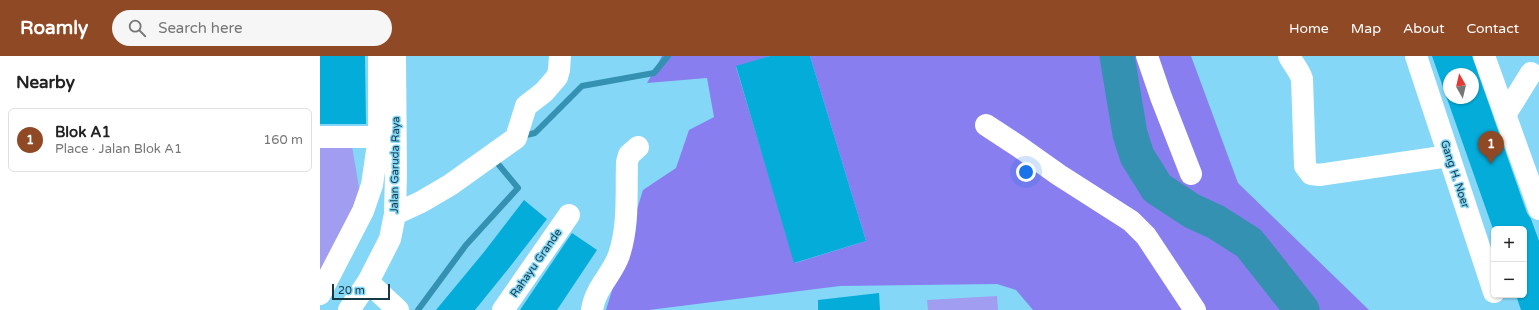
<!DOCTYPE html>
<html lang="en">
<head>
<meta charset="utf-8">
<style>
	body { margin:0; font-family:"Varela Round",sans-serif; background:#f6f6f6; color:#222 }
	.controls { position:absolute; right:12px; bottom:12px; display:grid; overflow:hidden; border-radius:6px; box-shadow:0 1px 3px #0004 }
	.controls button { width:36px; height:36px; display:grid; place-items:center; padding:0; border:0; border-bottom:1px solid #e0e0e0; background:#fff; color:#222; font:20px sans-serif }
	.compass { position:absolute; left:1123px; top:12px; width:36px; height:36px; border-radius:50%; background:#fff; box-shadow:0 1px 3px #0004; rotate:352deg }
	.scale { position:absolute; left:12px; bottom:10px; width:58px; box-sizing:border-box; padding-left:4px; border:2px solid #163946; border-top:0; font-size:11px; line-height:14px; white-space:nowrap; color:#163946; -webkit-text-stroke:3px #85d7f7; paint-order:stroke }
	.you { position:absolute; left:706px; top:116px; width:14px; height:14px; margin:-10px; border:3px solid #fff; border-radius:50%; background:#1a73e8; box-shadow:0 0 0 6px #1a73e833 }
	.badge { display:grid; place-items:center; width:26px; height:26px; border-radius:50%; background:#904925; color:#fff; font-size:13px; font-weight:700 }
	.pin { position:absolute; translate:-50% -33px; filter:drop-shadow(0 1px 2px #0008) }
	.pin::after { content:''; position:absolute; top:21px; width:14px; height:12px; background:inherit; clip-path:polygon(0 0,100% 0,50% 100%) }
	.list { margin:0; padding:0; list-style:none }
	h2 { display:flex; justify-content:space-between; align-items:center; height:52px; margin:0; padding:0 16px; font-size:17px }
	h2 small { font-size:13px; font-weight:400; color:#767676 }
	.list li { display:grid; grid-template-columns:26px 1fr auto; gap:12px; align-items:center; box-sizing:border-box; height:64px; margin:0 8px 8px; padding:0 8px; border:1px solid #e0e0e0; border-radius:6px }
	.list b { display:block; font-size:15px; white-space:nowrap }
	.list p { margin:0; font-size:13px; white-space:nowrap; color:#767676 }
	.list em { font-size:13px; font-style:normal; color:#767676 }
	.icon { flex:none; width:22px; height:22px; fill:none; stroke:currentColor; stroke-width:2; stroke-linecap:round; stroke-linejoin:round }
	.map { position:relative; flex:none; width:1219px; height:254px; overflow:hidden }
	header { display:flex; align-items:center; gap:24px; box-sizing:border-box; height:56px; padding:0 20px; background:#904925; color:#fff }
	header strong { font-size:19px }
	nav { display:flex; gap:22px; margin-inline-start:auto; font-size:14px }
	.search { width:280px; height:36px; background:#f6f6f6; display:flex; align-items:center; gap:10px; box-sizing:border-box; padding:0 14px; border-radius:22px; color:#767676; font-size:15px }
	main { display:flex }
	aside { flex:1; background:#fff }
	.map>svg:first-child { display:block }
	.green { fill:#a19df0 }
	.forest { fill:#897ef0 }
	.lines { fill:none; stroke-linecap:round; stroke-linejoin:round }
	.stream { stroke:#3491b2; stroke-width:6 }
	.river { stroke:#3491b2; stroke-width:35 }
	.building { fill:#04acda; fill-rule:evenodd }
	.minor { stroke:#fff; stroke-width:22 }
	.labels { text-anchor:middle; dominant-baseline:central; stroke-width:3; stroke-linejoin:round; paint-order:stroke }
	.street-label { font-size:11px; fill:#163946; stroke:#85d7f7 }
</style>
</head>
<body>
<header>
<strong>Roamly</strong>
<div class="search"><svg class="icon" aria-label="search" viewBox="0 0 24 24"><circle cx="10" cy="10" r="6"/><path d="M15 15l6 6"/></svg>Search here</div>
<nav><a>Home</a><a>Map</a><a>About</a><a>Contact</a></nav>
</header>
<main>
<aside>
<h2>Nearby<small></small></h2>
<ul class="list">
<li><span class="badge">1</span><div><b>Blok A1</b><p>Place · Jalan Blok A1</p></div><em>160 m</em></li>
</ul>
</aside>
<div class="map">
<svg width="1219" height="254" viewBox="0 0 1219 254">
	<rect width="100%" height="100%" fill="#85d7f7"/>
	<g class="green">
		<path d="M31,84L43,155L0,224V85Z"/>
		<path d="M677,240L678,254H608L607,244Z"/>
	</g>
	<path class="forest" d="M342,0H450L416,11L475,207L546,185L490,0H871L918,127L1049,254H713L696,234L677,228L520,230L329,254H286L323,134L356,112L369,74L394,61L387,22L327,27Z"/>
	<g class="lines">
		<g class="stream">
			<path d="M202,80L215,77L262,30L334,17L348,0"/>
			<path d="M98,254L146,189L198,132L174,103"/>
		</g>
		<path class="river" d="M797,0L810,78L817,100L837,132L872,155L896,166L929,187L982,254"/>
	</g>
	<g class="building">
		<path d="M0,0H45L46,68H0Z"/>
		<path d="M450,0H490L546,185L474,207L416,10Z"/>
		<path d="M1112,0H1152L1207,157L1211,163L1219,185V254H1201L1196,239H1204V173H1173ZM1129,18H1153V42H1129Z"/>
		<path d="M204,144L227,163L189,212L155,254H116L164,196Z"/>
		<path d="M252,177L277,194L237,254H200Z"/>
		<path d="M559,237L560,254H498V244Z"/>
	</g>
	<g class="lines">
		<g class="minor">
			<path d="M827,0L841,41L871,118"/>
			<path d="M969,0C973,8 979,14 982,23L985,110L991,118L999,119L1129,100"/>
			<path d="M1096,0L1174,236"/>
			<path d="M1164,0L1219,153"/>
			<path d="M1185,59L1211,17"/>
			<path d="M666,69L698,90L739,119L811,165L826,180L875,254"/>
			<path d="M0,81H59"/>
			<path d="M75,158L101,146L130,129L196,82L206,50L224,36L237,21L239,14L240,0"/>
			<path d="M48,226L78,254"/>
			<path d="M0,238L43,155L52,129L59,81V0"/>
			<path d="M29,254L48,226L70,183L75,158L76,117L75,0"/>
			<path d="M183,254L249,159"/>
			<path d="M272,254C275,232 292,219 299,199C309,169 306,137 307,106L309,99L318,91"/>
		</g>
	</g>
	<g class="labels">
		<g class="street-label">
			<text transform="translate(75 109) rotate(-89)">Jalan Garuda Raya</text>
			<text transform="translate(1135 118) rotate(72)">Gang H. Noer</text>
			<text transform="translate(216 207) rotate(-55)">Rahayu Grande</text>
		</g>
	</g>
</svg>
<div class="controls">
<button>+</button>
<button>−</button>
</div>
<svg class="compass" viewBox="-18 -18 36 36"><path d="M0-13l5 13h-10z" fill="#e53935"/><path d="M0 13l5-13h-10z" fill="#767676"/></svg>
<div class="scale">20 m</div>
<div class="you"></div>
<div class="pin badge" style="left:1171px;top:108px">1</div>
</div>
</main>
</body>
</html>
